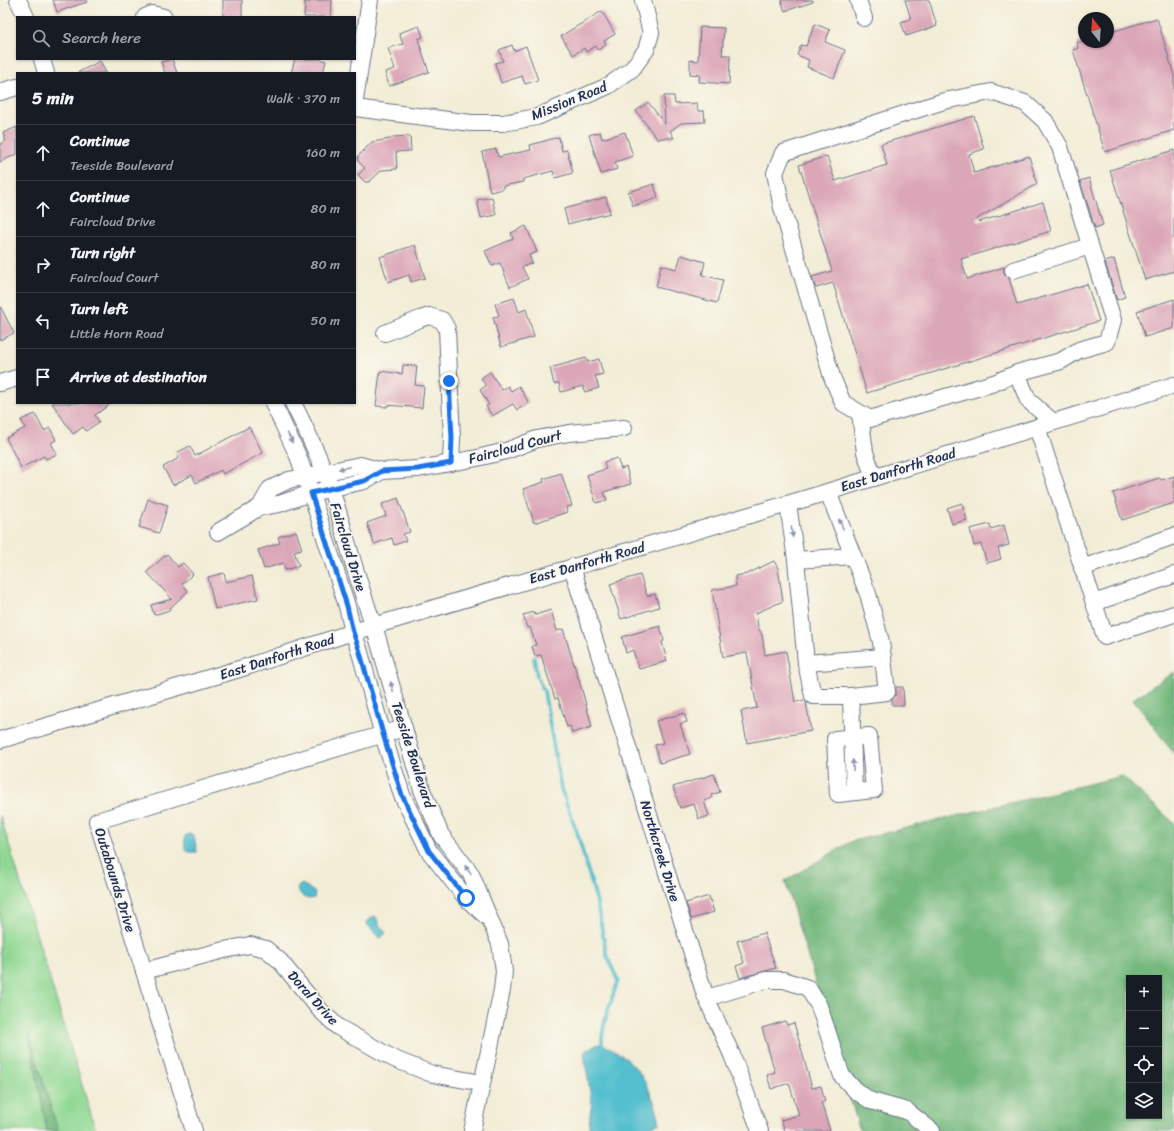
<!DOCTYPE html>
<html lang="en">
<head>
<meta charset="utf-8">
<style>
	body { margin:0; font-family:Sriracha,sans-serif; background:#242831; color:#f1f3f6 }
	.controls { position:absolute; right:12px; bottom:12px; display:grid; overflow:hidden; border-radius:0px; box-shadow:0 1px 3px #0004 }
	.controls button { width:36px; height:36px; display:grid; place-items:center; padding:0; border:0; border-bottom:1px solid #363941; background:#171b24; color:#f1f3f6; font:20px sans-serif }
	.compass { position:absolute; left:1078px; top:12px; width:36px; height:36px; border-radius:50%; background:#171b24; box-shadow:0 1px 3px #0004; rotate:343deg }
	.stop { position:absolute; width:12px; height:12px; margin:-9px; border:3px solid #1a73e8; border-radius:50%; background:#fff }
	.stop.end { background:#1a73e8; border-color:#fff; box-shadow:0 1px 4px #0008 }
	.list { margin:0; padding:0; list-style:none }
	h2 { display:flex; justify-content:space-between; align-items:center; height:52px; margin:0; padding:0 16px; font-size:17px }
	h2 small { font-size:13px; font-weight:400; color:#9ea1a6 }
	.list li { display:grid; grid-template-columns:26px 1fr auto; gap:12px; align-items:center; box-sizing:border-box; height:56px; padding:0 16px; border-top:1px solid #363941 }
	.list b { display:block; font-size:15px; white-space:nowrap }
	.list p { margin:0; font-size:13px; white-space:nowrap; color:#9ea1a6 }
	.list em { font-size:13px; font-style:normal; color:#9ea1a6 }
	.icon { flex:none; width:22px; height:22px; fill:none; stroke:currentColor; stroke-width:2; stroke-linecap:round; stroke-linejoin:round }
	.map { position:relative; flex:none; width:1174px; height:1131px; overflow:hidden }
	.search { position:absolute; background:#171b24; box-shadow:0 1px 3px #0004; left:16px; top:16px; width:340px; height:44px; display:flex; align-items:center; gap:10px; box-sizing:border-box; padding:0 14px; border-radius:0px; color:#9ea1a6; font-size:15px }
	.panel { position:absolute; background:#171b24; box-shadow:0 1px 3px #0004; left:16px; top:72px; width:340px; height:332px; border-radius:0px }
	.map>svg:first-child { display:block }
	.green { fill:#8fd893; stroke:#558478 }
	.forest { fill:#73b87d; stroke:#47746e; fill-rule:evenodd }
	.water { fill:#54bfcf; stroke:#387796 }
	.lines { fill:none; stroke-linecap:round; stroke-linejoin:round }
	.stream { stroke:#54bfcf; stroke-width:3.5 }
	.building { fill:#dba6b8 }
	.minor-casing { stroke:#667288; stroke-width:18 }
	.minor { stroke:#fff; stroke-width:16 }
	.oneway { fill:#8d97ae }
	.route { stroke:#1a73e8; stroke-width:5 }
	.labels { text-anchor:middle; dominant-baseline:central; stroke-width:3.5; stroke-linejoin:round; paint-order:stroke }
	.street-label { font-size:14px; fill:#1b2f5e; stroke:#fbf7ec }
</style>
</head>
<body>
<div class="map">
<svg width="1174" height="1131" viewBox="0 0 1174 1131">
	<rect width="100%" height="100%" fill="#fbf7ec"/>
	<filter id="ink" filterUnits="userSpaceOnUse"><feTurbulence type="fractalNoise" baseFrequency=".025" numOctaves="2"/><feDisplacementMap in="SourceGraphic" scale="8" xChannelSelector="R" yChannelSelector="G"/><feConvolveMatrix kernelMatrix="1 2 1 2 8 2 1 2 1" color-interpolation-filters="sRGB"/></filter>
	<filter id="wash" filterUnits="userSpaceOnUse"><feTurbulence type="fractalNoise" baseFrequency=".012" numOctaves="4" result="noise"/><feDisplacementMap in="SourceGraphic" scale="16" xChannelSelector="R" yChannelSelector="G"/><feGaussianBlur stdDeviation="0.9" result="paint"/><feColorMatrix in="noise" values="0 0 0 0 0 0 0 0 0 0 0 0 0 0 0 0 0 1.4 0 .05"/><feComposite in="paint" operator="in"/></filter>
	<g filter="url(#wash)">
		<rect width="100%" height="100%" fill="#f2edd6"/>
		<path class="green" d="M0,815L96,1131H0Z"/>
		<g class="forest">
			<path d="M1174,672V754L1133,699Z"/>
			<path d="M1122,776L1174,823V1131H860L785,881L852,841ZM1129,978H1159V1116H1129Z"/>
			<path d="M29,1034L58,1131H47Z"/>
		</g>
		<g class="water">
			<path d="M190,833L194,836L197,852H188C184,850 184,840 185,836Z"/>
			<path d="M302,884L314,892L315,894L314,898L309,899L303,897L297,889L299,886Z"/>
			<path d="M374,916H375L379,922V925L386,933L380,939L367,924V922Z"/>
			<path d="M601,1043C611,1049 624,1055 632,1064C645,1077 657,1105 660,1123L636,1131H591L589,1127L590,1114L592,1104L584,1054L586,1050Z"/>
		</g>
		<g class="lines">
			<path class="stream" d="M534,658L537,677L544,691L561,789L577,832L596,899L607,956L618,981C613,996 598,1034 603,1047"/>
		</g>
		<g id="blocks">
			<g class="building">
				<path d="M53,0H87V2L57,12Z"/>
				<rect x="223" y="0" width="19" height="17"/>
				<path d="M310,0H332L331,17H304L305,2H310Z"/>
				<path d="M781,0H813V2L785,11Z"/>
				<path d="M905,0H929L937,26L906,36L901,22L911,19Z"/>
				<path d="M602,11L615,34L604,41L606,45L598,50L596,46L586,52L584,48L573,55L561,36Z"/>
				<path d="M1157,18L1174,75V130L1105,152L1073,50L1078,48L1077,42H1108V33Z"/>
				<path d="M815,24L830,30L825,42L845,50L834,78L807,67L809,60L797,55L801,45L806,46Z"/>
				<path d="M419,26L423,37L418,39L429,72L389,86L385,72L395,69L388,48L403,44L399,33Z"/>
				<path d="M700,27L724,28L722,55H730L729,84L699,82L700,75L690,74V60L698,61Z"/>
				<path d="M512,45L514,51L526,46L538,80L525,84L522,76L501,83L495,63L503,61L499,50Z"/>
				<path d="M172,59L177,73H165L161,62Z"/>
				<path d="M295,59H319L326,61L323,73H291Z"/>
				<path d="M100,61L106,73H77Z"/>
				<path d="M664,96H674L675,104L697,103L698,111H704L705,122L681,123L670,131L674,138H661L658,140L636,111L648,102L665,124Z"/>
				<path d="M974,116L984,149L969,154L974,173L1029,156L1037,184L977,219L979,222L1043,202L1051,231L961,259L967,279L1004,267V273L1009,278L1017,305L1087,284L1099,321L867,393L833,283L816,288L812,277L832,271L799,165L827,156L835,181L887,165L881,144Z"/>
				<path d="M17,127V154L0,162V144L6,141L3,133Z"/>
				<path d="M600,132L602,139L625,132L633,156L615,162L617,169L601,174L589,135Z"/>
				<path d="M410,136L411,151L396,152L397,169L382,170L369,182H365L358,175L365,168L358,161V156L372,142L390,139L392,137Z"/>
				<path d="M559,137L562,151L567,150L573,173L555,178L553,171L523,179V182L503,186V189L490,192L482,152L496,149L498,157L531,150L530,145Z"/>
				<path d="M1174,150V271L1145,280L1110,170Z"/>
				<path d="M1089,178L1103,225L1095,228L1080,181Z"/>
				<path d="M654,184L658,198L633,206L628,192Z"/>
				<path d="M492,197L496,215L481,218L477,200Z"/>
				<path d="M606,197L610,213L568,224L564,209Z"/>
				<path d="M526,226L537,252L529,255L532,263L522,267L528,279L510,287L500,263L492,266L485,251L513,239L511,233Z"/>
				<path d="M415,245L425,278L411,282L409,275L388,282L380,257Z"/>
				<path d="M681,255L705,262L702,275L723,280L717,303L656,287L661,265L677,269Z"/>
				<path d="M1114,259L1125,297L1117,300L1105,262Z"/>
				<path d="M514,298L519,312L526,309L534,337L501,347L493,317L499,316L495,304Z"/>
				<path d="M1174,299V328L1145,337L1137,311Z"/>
				<path d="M0,306L14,333L0,340Z"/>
				<path d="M586,358L588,362L599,359L603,374L595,376L599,388L585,392L583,386L561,392L559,383L554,384L550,368Z"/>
				<path d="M403,365L417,366L415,385L424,386L422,408L387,405V407L376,406L380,371L402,374Z"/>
				<path d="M490,372L502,390L508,386L511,391L519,386L529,403L517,410L513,404L492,416L486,406L489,405L480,390L486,386L481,378Z"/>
				<path d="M52,403H112L95,415L99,422L86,431L83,427L73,434Z"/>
				<path d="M35,414L44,431L50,428L56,440L51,443L57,454L46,459L44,456L21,468L6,438L25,428L21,420Z"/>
				<path d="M249,427L263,453L223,474L221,470L196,483L192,475L173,485L163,467L179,458L176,453L190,446L195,456Z"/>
				<path d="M617,458L621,469L626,467L631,484L604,492L607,500L596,503L587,475L606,469L604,462Z"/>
				<path d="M561,473L572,506L566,507L567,512L534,523L523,489L544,482L543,479Z"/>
				<path d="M1174,476V503L1122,520L1113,493L1159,478L1162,480Z"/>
				<path d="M398,498L410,532L403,534L406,541L394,545L392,538L374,544L367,523L386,516L382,504Z"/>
				<path d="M148,499L168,505L159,533L139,527Z"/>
				<path d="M962,503L967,520L952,524L947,508Z"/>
				<path d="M990,524L991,529L1004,525L1009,545L998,548L1001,559L987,563L981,544L974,546L970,529Z"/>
				<path d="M296,531L302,549L294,551L299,566L285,570L283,563L264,569L258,550L280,543L278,537Z"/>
				<path d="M167,554L178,567L183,563L193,574L182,584L188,591L170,608V610L154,615L151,605L172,599L147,572Z"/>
				<path d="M774,561L778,568L783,601L756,613L758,627L762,635L765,655L786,651L795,702L805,700L806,702L811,731L747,743L741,711L757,708L747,653L723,657L712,590L736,586L735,576L747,574Z"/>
				<path d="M224,573L226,582L252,576L258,599L215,609L208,577Z"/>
				<path d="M640,575L647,596L655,594L659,607L621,619L610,584Z"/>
				<path d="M551,610L557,631L563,629L582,690L592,727L572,733L570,726L567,727L558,698L555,699L541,655L535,656L532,646L536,645L530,627L527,628L523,615L534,612L535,615Z"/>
				<path d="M660,626L664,641L662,642L667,661L639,669L633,650L626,653L622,637Z"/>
				<path d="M896,687H903L904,705H892V700L896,695Z"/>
				<path d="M684,713L687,722L680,724L690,754L660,763L655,745L663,743L656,721Z"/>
				<path d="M714,774L720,792L711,795L712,798L704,801L709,816L699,819L694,804L680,808L673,787Z"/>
				<path d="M709,896L714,912L691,919L686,903Z"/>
				<path d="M764,933L776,968L740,978L736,966L744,963L737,941Z"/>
				<path d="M785,1021L787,1025L794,1023L812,1088L821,1086L825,1101L821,1102L830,1131H785L781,1120L799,1115L789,1083L771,1089L767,1075L775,1072L762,1028Z"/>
			</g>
		</g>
	</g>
	<g filter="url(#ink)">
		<use href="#blocks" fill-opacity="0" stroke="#667288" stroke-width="1"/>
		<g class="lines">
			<defs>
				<g id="minor">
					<path d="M18,0L26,17"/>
					<path d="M858,0L864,18"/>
					<path d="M145,17L152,14L164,17"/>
					<path d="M42,59L46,73"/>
					<path d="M0,92L17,87"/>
					<path d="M355,100L370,0"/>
					<path d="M355,108L471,123H503L537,117L608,86L632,69L646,50L651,33L643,0"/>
					<path d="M1013,270L1090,246"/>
					<path d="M385,333L420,319L429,316L442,320L447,329L452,438L451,463"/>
					<path d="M1017,373L994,383L870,419L843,403L832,377L782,208L775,173L783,153L944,101L991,92L1025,103L1045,121L1060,147L1113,320L1107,342L1079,350L1061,361L1017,373L1028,400L1053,422"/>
					<path d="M0,383L17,378"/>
					<path d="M273,403L298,456L311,493L347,606L353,632L359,649L383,735L402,795L429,851L466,898L486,916"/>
					<path d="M293,403C307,431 321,460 331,489C346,535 357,581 374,626L422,790L441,835L471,874L500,944L504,971L502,990L472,1131"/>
					<path d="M860,414L865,452L874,478"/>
					<path d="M1037,427L1105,637L1174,614"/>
					<path d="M828,492L868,594L881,642L887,692L851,696"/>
					<path d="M788,504L796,560L806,663L813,696H851L854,792"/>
					<path d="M260,507L270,489L289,480L360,465L382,471L418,469L477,458L506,451L537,439L569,433L624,428"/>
					<path d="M218,532L260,507L279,504L311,493L364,481L382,471"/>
					<path d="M796,560L853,556"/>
					<path d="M572,567L705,995L732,1055L760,1131"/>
					<path d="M1082,568L1174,536"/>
					<path d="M1094,603L1174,575"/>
					<path d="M806,663L883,657"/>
					<path d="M869,736L874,790L838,794L835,739Z"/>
					<path d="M0,740L246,667L353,632L811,497L1174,385"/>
					<path d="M144,971L224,950L250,945L266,949L280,961L320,1010L338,1027L394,1059L432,1074L482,1083"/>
					<path d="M707,998L766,980H784L808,988L819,1006L842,1076L856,1091L871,1101L907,1111L932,1131"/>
					<path d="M194,1131L97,821L404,728"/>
				</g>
			</defs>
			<use href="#minor" class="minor-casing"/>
			<use href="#minor" class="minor"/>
		</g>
		<defs><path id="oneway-solid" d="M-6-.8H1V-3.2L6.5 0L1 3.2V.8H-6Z"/></defs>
		<g class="oneway">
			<use href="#oneway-solid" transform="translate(290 438) rotate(64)"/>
			<use href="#oneway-solid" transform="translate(344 468) rotate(168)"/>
			<use href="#oneway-solid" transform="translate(841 524) rotate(-113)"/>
			<use href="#oneway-solid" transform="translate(792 532) rotate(82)"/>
			<use href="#oneway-solid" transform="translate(392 687) rotate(-106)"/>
			<use href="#oneway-solid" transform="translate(853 765) rotate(-92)"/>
			<use href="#oneway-solid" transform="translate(468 870) rotate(-125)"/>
		</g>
	</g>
	<g class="lines" filter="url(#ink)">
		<path class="route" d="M449,381L452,438L451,463L418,469L382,471L364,481L311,493L347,606L353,632L359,649L383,734L402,795L429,851L466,898"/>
	</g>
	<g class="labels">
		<g class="street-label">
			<text transform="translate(569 101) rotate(-22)">Mission Road</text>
			<text transform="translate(515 447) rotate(-15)">Faircloud Court</text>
			<text transform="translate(898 470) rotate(-17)">East Danforth Road</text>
			<text transform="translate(348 547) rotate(73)">Faircloud Drive</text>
			<text transform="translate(587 563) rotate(-16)">East Danforth Road</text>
			<text transform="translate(277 657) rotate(-18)">East Danforth Road</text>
			<text transform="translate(413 755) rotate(72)">Teeside Boulevard</text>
			<text transform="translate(660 851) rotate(73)">Northcreek Drive</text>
			<text transform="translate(115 880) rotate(73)">Outabounds Drive</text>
			<text transform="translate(313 998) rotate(48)">Doral Drive</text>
		</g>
	</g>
</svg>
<div class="controls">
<button>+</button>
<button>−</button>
<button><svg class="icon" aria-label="locate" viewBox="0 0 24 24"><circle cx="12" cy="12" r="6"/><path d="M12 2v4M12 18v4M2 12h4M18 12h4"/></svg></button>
<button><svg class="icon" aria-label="layers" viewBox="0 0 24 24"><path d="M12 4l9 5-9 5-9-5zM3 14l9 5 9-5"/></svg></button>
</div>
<svg class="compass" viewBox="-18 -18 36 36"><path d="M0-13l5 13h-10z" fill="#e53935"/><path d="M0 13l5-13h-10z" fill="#9ea1a6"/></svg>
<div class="stop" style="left:466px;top:898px"></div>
<div class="stop end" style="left:449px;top:381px"></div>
<div class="search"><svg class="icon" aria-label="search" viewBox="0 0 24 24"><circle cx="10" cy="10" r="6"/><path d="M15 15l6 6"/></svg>Search here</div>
<section class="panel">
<h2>5 min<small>Walk · 370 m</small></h2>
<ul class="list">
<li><svg class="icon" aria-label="ahead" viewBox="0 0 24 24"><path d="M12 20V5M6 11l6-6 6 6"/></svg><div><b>Continue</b><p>Teeside Boulevard</p></div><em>160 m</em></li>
<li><svg class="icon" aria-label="ahead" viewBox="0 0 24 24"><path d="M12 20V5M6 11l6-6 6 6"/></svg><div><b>Continue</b><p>Faircloud Drive</p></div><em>80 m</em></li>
<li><svg class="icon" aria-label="right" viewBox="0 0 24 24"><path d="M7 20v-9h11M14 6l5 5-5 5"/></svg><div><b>Turn right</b><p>Faircloud Court</p></div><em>80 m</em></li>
<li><svg class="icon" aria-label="left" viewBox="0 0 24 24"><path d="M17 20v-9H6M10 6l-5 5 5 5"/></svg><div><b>Turn left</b><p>Little Horn Road</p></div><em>50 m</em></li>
<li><svg class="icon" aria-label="arrive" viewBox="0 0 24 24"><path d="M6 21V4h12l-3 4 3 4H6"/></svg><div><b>Arrive at destination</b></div></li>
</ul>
</section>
</div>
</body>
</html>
